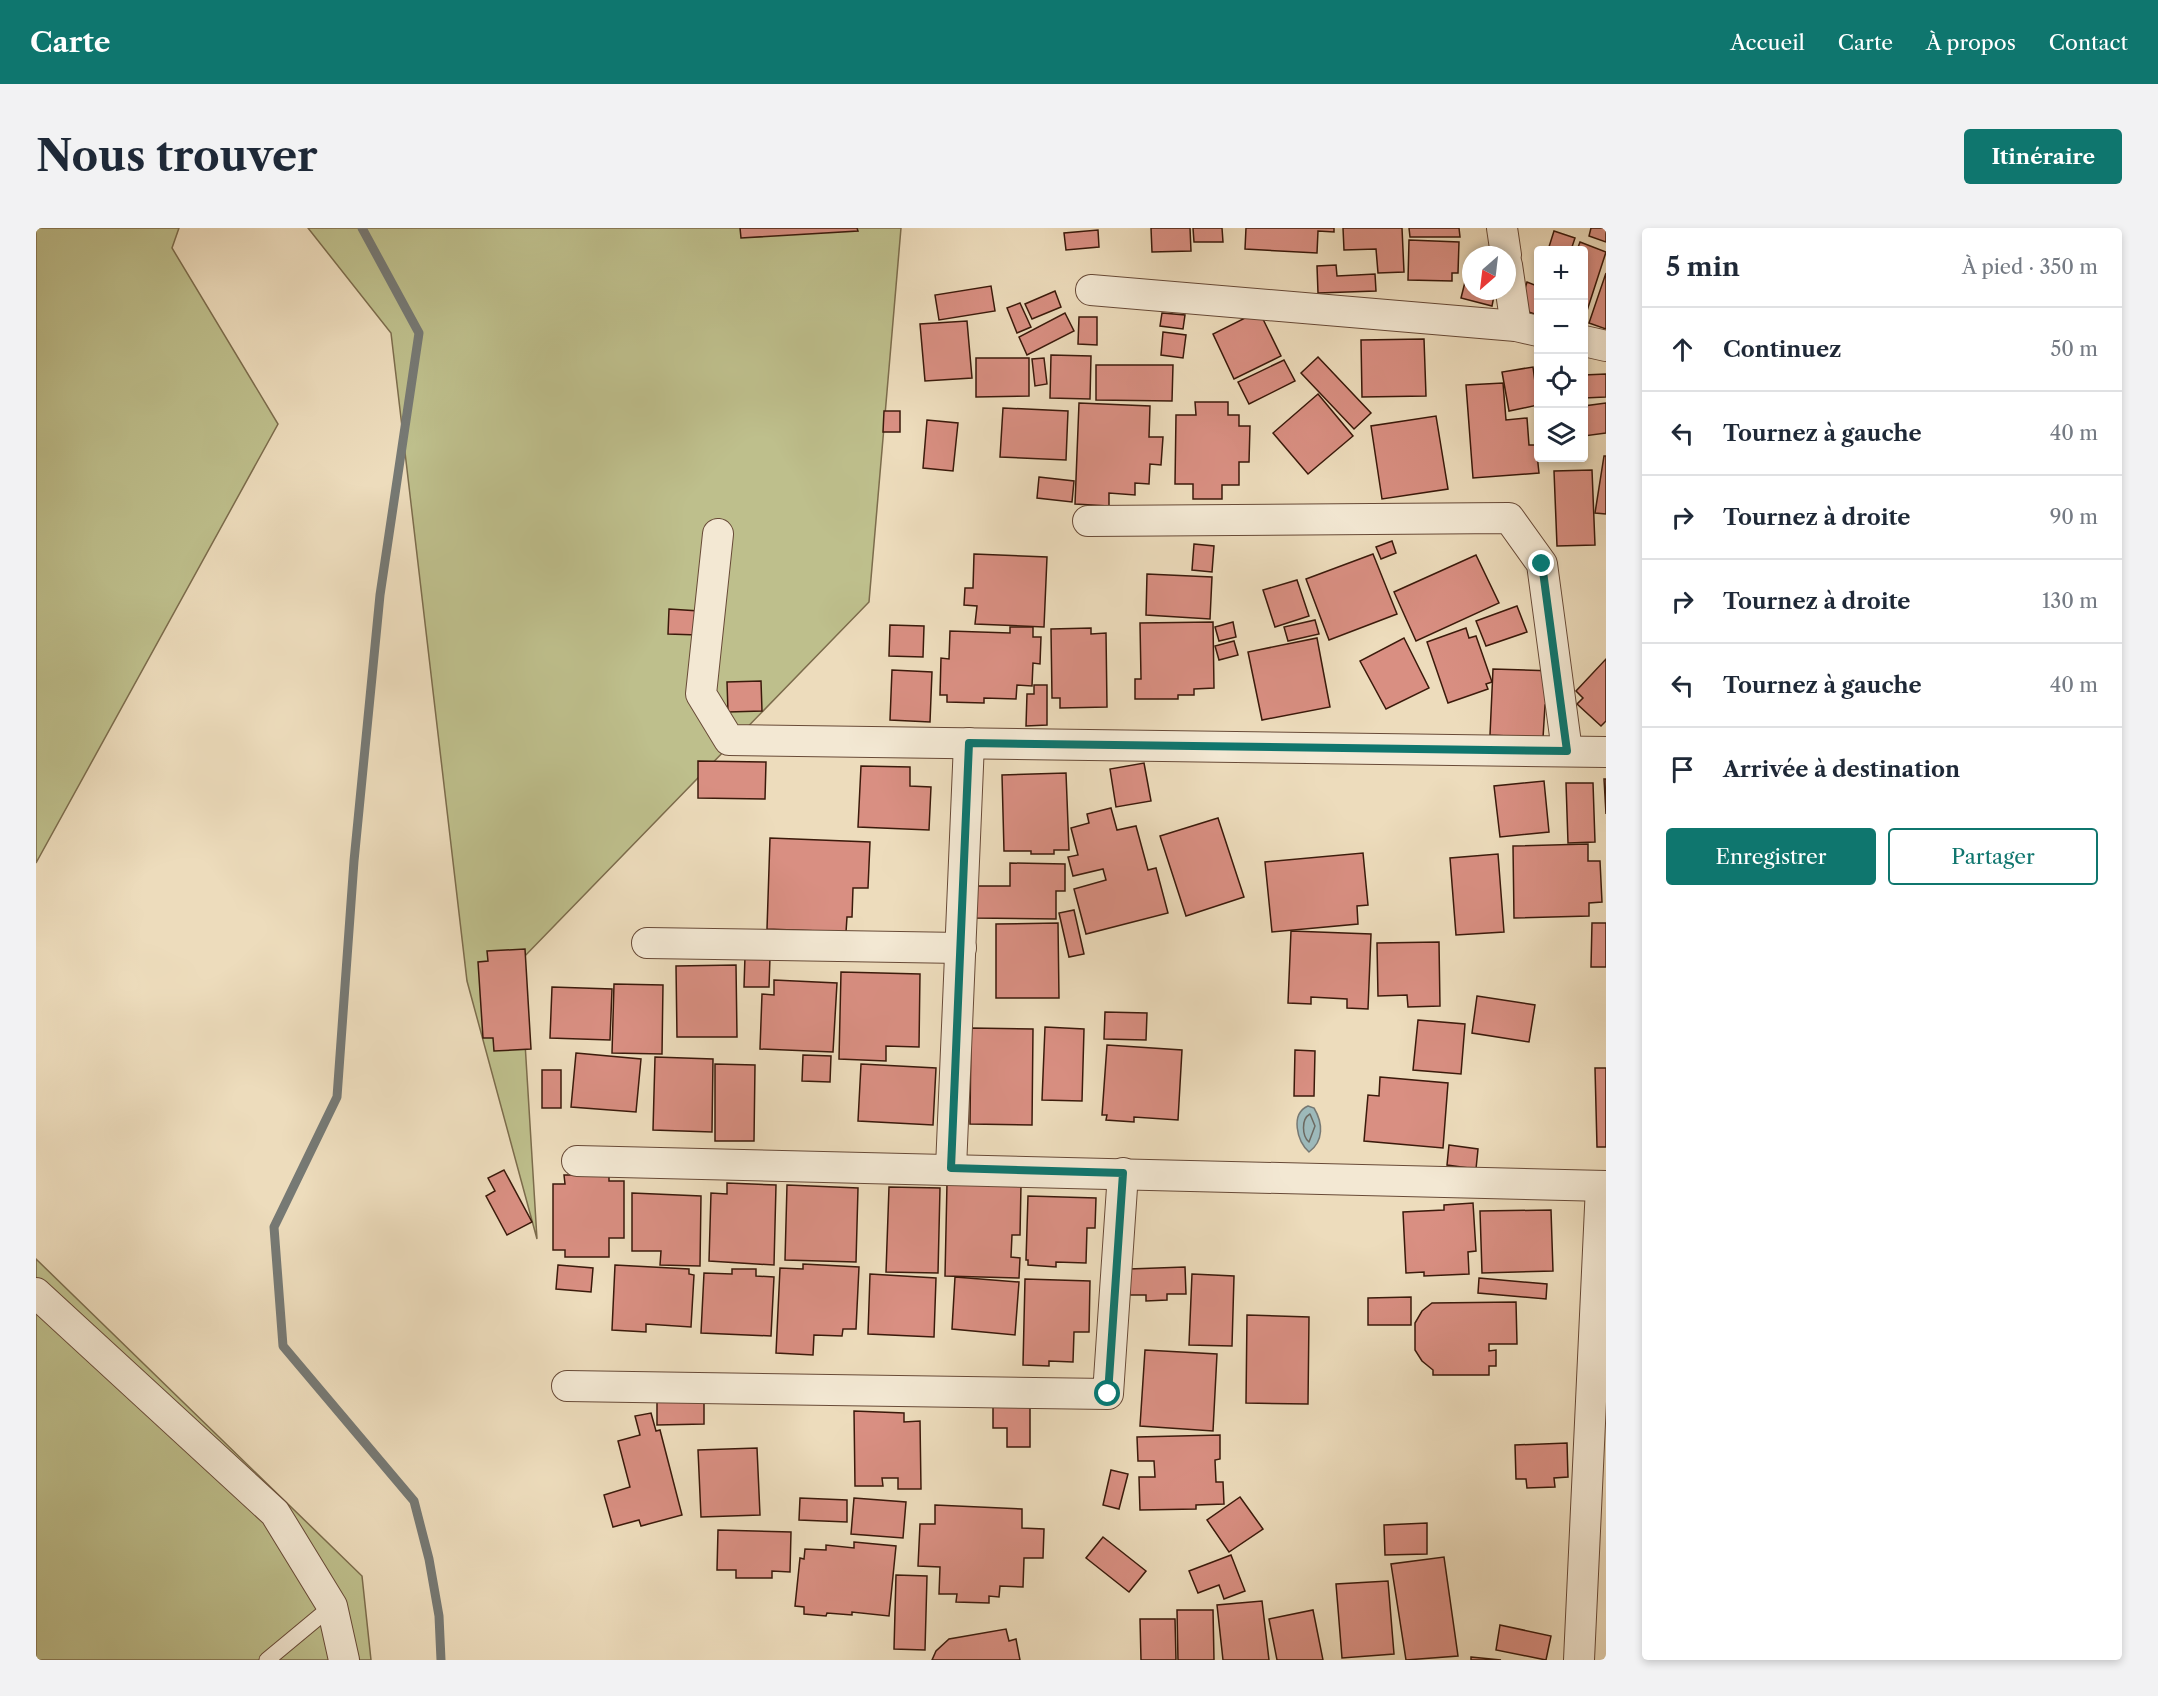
<!DOCTYPE html>
<html lang="fr">
<head>
<meta charset="utf-8">
<style>
	body { margin:0; font-family:"Libre Caslon Text",serif; background:#f2f2f3; color:#1f2937 }
	.controls { position:absolute; right:18px; top:18px; display:grid; overflow:hidden; border-radius:6px; box-shadow:0 3px 9px #0003 }
	.controls button { width:54px; height:54px; display:grid; place-items:center; padding:0; border:0; border-bottom:2px solid #e0e1e3; background:#fff; color:#1f2937; font:30px sans-serif }
	.compass { position:absolute; left:1426px; top:18px; width:54px; height:54px; border-radius:50%; background:#fff; box-shadow:0 3px 9px #0003; rotate:208deg }
	.stop { position:absolute; width:18px; height:18px; margin:-14px; border:4px solid #0f766e; border-radius:50%; background:#fff }
	.stop.end { background:#0f766e; border-color:#fff; box-shadow:0 2px 6px #0008 }
	.list { margin:0; padding:0; list-style:none }
	h2 { display:flex; justify-content:space-between; align-items:center; height:78px; margin:0; padding:0 24px; font-size:26px }
	h2 small { font-size:20px; font-weight:400; color:#747a83 }
	.list li { display:grid; grid-template-columns:39px 1fr auto; gap:18px; align-items:center; box-sizing:border-box; height:84px; padding:0 24px; border-top:2px solid #e0e1e3 }
	.list b { display:block; font-size:22px; white-space:nowrap }
	.list em { font-size:20px; font-style:normal; color:#747a83 }
	.actions { display:flex; gap:12px; padding:18px 24px }
	.actions a { flex:1; padding:14px 0; border:2px solid #0f766e; border-radius:6px; text-align:center; font-size:21px; color:#0f766e }
	.actions .main { background:#0f766e; color:#fff }
	.icon { flex:none; width:33px; height:33px; fill:none; stroke:currentColor; stroke-width:2; stroke-linecap:round; stroke-linejoin:round }
	.map { position:relative; flex:none; width:1570px; height:1432px; overflow:hidden; border-radius:6px }
	header { display:flex; align-items:center; gap:36px; box-sizing:border-box; height:84px; padding:0 30px; background:#0f766e; color:#fff }
	header strong { font-size:28px }
	nav { display:flex; gap:33px; margin-inline-start:auto; font-size:21px }
	.intro { display:flex; align-items:center; justify-content:space-between; box-sizing:border-box; height:144px; padding:0 36px }
	h1 { margin:0; font-size:42px }
	.button { padding:15px 27px; border-radius:6px; background:#0f766e; color:#fff; font-size:21px; font-weight:700 }
	main { display:flex; gap:36px; padding:0 36px }
	aside { flex:1; background:#fff; border-radius:6px; box-shadow:0 3px 9px #0003 }
	.map>svg:first-child { display:block }
	.green { fill:#bebf8c; stroke:#7c6c4c; stroke-width:1.5 }
	.water { fill:#9db9ba; stroke:#767974; stroke-width:1.5 }
	.lines { fill:none; stroke-linecap:round; stroke-linejoin:round }
	.shore { stroke:#6c6a62; stroke-width:1.5 }
	.stream { stroke:#767974; stroke-width:9 }
	.building { fill:#d98f82; stroke:#3b1a0b; stroke-width:1.5 }
	.lane-casing { stroke:#684a37; stroke-width:17 }
	.street-casing { stroke:#684a37; stroke-width:32 }
	.lane { stroke:#f3e8d3; stroke-width:15 }
	.street { stroke:#f3e8d3; stroke-width:30 }
	.route { stroke:#0f766e; stroke-width:8 }
</style>
</head>
<body>
<header>
<strong>Carte</strong>
<nav><a>Accueil</a><a>Carte</a><a>À propos</a><a>Contact</a></nav>
</header>
<div class="intro"><h1>Nous trouver</h1><a class="button">Itinéraire</a></div>
<main>
<div class="map">
<svg width="1570" height="1432" viewBox="0 0 1570 1432">
	<rect width="100%" height="100%" fill="#eddcbc"/>
	<filter id="stains"><feTurbulence type="fractalNoise" baseFrequency=".00333" numOctaves="4"/><feColorMatrix values="0 0 0 0 .2 0 0 0 0 .09 0 0 0 0 .02 0 0 0 .5 -.17"/></filter>
	<radialGradient id="worn" r=".72"><stop offset=".6" stop-color="#630" stop-opacity="0"/><stop offset="1" stop-color="#630" stop-opacity=".3"/></radialGradient>
	<g class="green">
		<path d="M0,0H143L136,20L242,196L0,635Z"/>
		<path d="M272,0H865L833,374L484,733L501,1011L431,753L355,105Z"/>
		<path d="M0,1031L326,1348L335,1432H0Z"/>
	</g>
	<path class="water" d="M1272,878L1278,880C1287,895 1288,913 1273,924C1261,913 1254,886 1272,878Z"/>
	<g class="lines">
		<path class="shore" d="M1274,886L1279,898L1273,914C1266,908 1265,891 1274,886Z"/>
		<path class="stream" d="M326,0L383,105L344,367L318,633L301,869L238,999L247,1118L378,1273L393,1331L403,1388L405,1432"/>
	</g>
	<g class="building">
		<path d="M704,0H821L822,3L705,10Z"/>
		<path d="M1115,0H1154L1155,23L1116,24Z"/>
		<path d="M1157,0H1186L1187,14H1158Z"/>
		<path d="M1210,0H1298V4L1282,3L1281,25L1209,21Z"/>
		<path d="M1307,0H1366L1368,44L1342,45L1340,21L1308,22Z"/>
		<path d="M1373,0H1423L1424,9H1374Z"/>
		<path d="M1555,0H1570V14L1553,8Z"/>
		<path d="M1062,2L1063,19L1030,22L1028,5Z"/>
		<path d="M1518,3L1539,10L1535,22H1512Z"/>
		<path d="M1373,12L1423,14L1422,45H1416V53L1372,52Z"/>
		<path d="M1544,14L1570,24L1548,92V22H1541Z"/>
		<path d="M1300,37L1301,48L1339,46L1340,63L1282,65L1281,38Z"/>
		<path d="M1433,38L1435,63H1459L1456,78L1425,70Z"/>
		<path d="M1570,45V101L1553,95Z"/>
		<path d="M1502,53V87L1483,81L1491,54L1501,58Z"/>
		<path d="M955,58L959,83L903,92L899,67Z"/>
		<path d="M1019,63L1025,79L996,91L989,76Z"/>
		<path d="M984,75L995,99L981,105L971,80Z"/>
		<path d="M1223,83L1245,128L1198,151L1177,106Z"/>
		<path d="M1029,85L1038,103L991,127L983,109Z"/>
		<path d="M1126,85L1149,87L1147,101L1124,98Z"/>
		<path d="M1043,89H1061V117L1042,116Z"/>
		<path d="M931,93L936,150L889,153L884,96Z"/>
		<path d="M1127,104L1150,107L1147,130L1125,127Z"/>
		<path d="M1388,111L1390,168L1326,169L1325,112Z"/>
		<path d="M1015,127L1055,128L1054,171L1014,170Z"/>
		<path d="M1282,129L1335,185L1318,201L1265,145Z"/>
		<path d="M940,130H993V168L940,169Z"/>
		<path d="M1008,130L1011,156L999,158L996,131Z"/>
		<path d="M1248,132L1259,153L1213,176L1202,154Z"/>
		<path d="M1060,137H1137L1136,173L1060,172Z"/>
		<path d="M1497,139L1502,177L1473,183L1466,144Z"/>
		<path d="M1570,146V169L1548,170V147Z"/>
		<path d="M1467,155L1470,192L1491,190L1493,217H1500L1503,245L1437,250L1430,157Z"/>
		<path d="M1282,166L1317,208L1272,246L1237,205Z"/>
		<path d="M1159,174H1192V187H1203V198H1214L1213,234H1203V257H1186V271H1157V256H1139L1140,187H1160Z"/>
		<path d="M1043,175L1114,178L1113,209H1127L1125,237L1114,236L1113,256L1099,255V267L1073,265V278L1039,276Z"/>
		<path d="M1570,175V205L1548,208V178Z"/>
		<path d="M967,180L1032,183L1030,232L964,229Z"/>
		<path d="M848,183H864V204H847Z"/>
		<path d="M1400,188L1412,261L1346,271L1335,198Z"/>
		<path d="M891,192L922,195L917,243L887,240Z"/>
		<path d="M1568,228H1570V286L1559,285Z"/>
		<path d="M1556,242L1559,317L1521,318L1518,243Z"/>
		<path d="M1003,249L1038,253L1036,274L1001,270Z"/>
		<path d="M1356,313L1360,325L1345,331L1340,319Z"/>
		<path d="M1158,316L1178,318L1176,344L1156,342Z"/>
		<path d="M938,326L1011,329L1008,399L939,396L941,378L928,377L929,360H937Z"/>
		<path d="M1337,326L1361,386L1293,412L1270,351Z"/>
		<path d="M1440,327L1463,375L1380,413L1358,364Z"/>
		<path d="M1111,346L1176,349L1174,391L1110,387Z"/>
		<path d="M1261,352L1273,388L1239,399L1227,362Z"/>
		<path d="M1481,378L1491,404L1450,418L1440,393Z"/>
		<path d="M633,381L663,383L662,407L632,406Z"/>
		<path d="M1279,392L1283,406L1252,413L1248,399Z"/>
		<path d="M1177,394L1178,460L1158,461V467H1142V471H1099V451H1105L1104,395Z"/>
		<path d="M1197,394L1200,409L1183,413L1179,399Z"/>
		<path d="M854,397L888,398L887,429L853,428Z"/>
		<path d="M974,399H997V409H1005L1004,436L997,435L996,458L981,457L980,471L948,470V475L911,474V467H904L905,430L913,431L914,403L974,405Z"/>
		<path d="M1055,400V406L1070,405L1071,479L1024,480V470H1016L1015,401Z"/>
		<path d="M1430,400L1433,410L1440,408L1456,454L1450,456L1452,461L1412,475L1391,414Z"/>
		<path d="M1281,410L1294,479L1226,492L1212,424Z"/>
		<path d="M1368,410L1393,460L1350,481L1324,433Z"/>
		<path d="M1198,413L1202,427L1183,432L1179,418Z"/>
		<path d="M1570,431V493L1565,498L1541,476L1547,470L1540,463Z"/>
		<path d="M1457,441L1518,443L1516,478L1509,477L1507,510L1454,507Z"/>
		<path d="M856,442L896,444L894,494L854,492Z"/>
		<path d="M725,453L726,483L692,484L691,454Z"/>
		<path d="M998,457H1011V497L990,498L991,466H998Z"/>
		<path d="M662,533L730,534L729,571L662,570Z"/>
		<path d="M1108,535L1115,573L1080,579L1074,541Z"/>
		<path d="M825,538L874,539V558L895,559L893,602L822,599Z"/>
		<path d="M1030,545L1033,622H1018V626H995V623H968L966,547Z"/>
		<path d="M1568,551H1570V586Z"/>
		<path d="M1508,553L1513,604L1464,609L1458,558Z"/>
		<path d="M1530,555H1557L1559,614L1532,615Z"/>
		<path d="M1075,580L1081,602L1100,598L1112,642L1120,640L1132,685L1050,706L1038,661L1070,652L1067,641L1037,648L1032,629L1042,627L1035,600L1053,595L1051,586Z"/>
		<path d="M1182,590L1208,669L1150,688L1124,608Z"/>
		<path d="M734,610L834,614L832,660H817L816,689H811L810,704L731,701Z"/>
		<path d="M1552,616V633H1564L1566,674L1553,675V688L1478,690L1477,618Z"/>
		<path d="M1327,625L1332,677L1321,678L1322,696L1236,704L1229,634Z"/>
		<path d="M1462,626L1468,704L1420,707L1414,630Z"/>
		<path d="M974,635L1029,636V663H1020V691L938,690V658H974Z"/>
		<path d="M1038,682L1048,726L1033,729L1023,685Z"/>
		<path d="M1022,695L1023,770H960V696Z"/>
		<path d="M1556,695H1570V739H1555Z"/>
		<path d="M1255,703L1335,706L1332,781L1311,780V771L1275,769V776L1252,775Z"/>
		<path d="M1403,714L1404,778L1372,779L1371,767L1342,768L1341,715Z"/>
		<path d="M489,721L495,821L458,823L457,810H447L442,734L452,733L451,723Z"/>
		<path d="M709,728L734,729L733,759H708Z"/>
		<path d="M700,737L701,809H641L640,738Z"/>
		<path d="M805,744L884,746L883,819L850,818V833L803,831Z"/>
		<path d="M738,752L801,755L797,824L724,821L726,766L738,767Z"/>
		<path d="M578,756L627,757L626,826L576,825Z"/>
		<path d="M516,759L576,761L574,812L514,810Z"/>
		<path d="M1441,768L1499,777L1493,814L1436,805Z"/>
		<path d="M1069,784L1111,785L1110,812L1068,811Z"/>
		<path d="M1382,792L1429,796L1425,846L1377,842Z"/>
		<path d="M1009,799L1048,801L1046,873L1006,872Z"/>
		<path d="M935,800L997,801L996,897L934,896Z"/>
		<path d="M1071,817L1146,822L1142,892L1098,889V894L1070,892L1071,887H1066Z"/>
		<path d="M1259,822L1279,823L1278,868H1258Z"/>
		<path d="M540,825L605,831L600,884L535,879Z"/>
		<path d="M767,827L795,828L794,854L766,853Z"/>
		<path d="M619,829L677,831L676,904L617,902Z"/>
		<path d="M679,836L719,837L718,913H679Z"/>
		<path d="M825,836L900,840L897,897L822,893Z"/>
		<path d="M1559,840H1570V919H1561Z"/>
		<rect x="506" y="842" width="19" height="38"/>
		<path d="M1344,849L1412,855L1407,920L1328,913L1332,867L1343,868Z"/>
		<path d="M1413,917L1442,921L1440,941L1411,937Z"/>
		<path d="M468,942L496,994L471,1007L450,968L459,963L452,950Z"/>
		<path d="M528,947H573V953H588V1010H573V1029H529V1022H517V956H529Z"/>
		<path d="M691,955L740,957L738,1037L673,1033L675,965L691,966Z"/>
		<path d="M911,955L985,957L984,1007H976L975,1029L984,1030L983,1050L909,1048Z"/>
		<path d="M751,957L822,960L820,1034L749,1032Z"/>
		<path d="M853,959L904,960L902,1045L850,1044Z"/>
		<path d="M596,965L665,968L664,1038L624,1037L625,1023H596Z"/>
		<path d="M992,968L1060,970L1059,1000H1051L1050,1035L1020,1034V1039L992,1037V1032H990Z"/>
		<path d="M1437,975L1440,1023L1432,1024L1433,1046L1388,1048V1044L1370,1045L1367,984L1408,982V977Z"/>
		<path d="M1515,982L1517,1043L1446,1045L1444,983Z"/>
		<path d="M767,1036L823,1039L820,1101H807L806,1108L778,1107L777,1127L740,1125L744,1040L767,1041Z"/>
		<path d="M522,1037L557,1040L555,1064L520,1061Z"/>
		<path d="M579,1037L653,1041V1046L658,1047L655,1099L610,1096V1104L576,1102Z"/>
		<path d="M1149,1039L1150,1066H1131V1072L1110,1073V1067H1094L1093,1041Z"/>
		<path d="M696,1041H720V1048L738,1049L735,1108L665,1105L668,1045L696,1046Z"/>
		<path d="M834,1046L900,1050L898,1109L832,1106Z"/>
		<path d="M1156,1046L1198,1048L1196,1118L1153,1117Z"/>
		<path d="M919,1049L983,1054L979,1107L916,1101Z"/>
		<path d="M1443,1050L1511,1056L1510,1071L1442,1065Z"/>
		<path d="M989,1051L1054,1053L1053,1104H1038L1037,1134L1013,1133V1138L987,1137Z"/>
		<path d="M1375,1069V1097H1332V1070Z"/>
		<path d="M1480,1074L1481,1116H1453V1123L1460,1122V1138H1453V1147H1397V1142L1386,1133L1379,1122V1095L1386,1083L1396,1075Z"/>
		<path d="M1211,1087L1273,1089L1272,1176L1210,1175Z"/>
		<path d="M1109,1122L1181,1126L1177,1203L1104,1198Z"/>
		<path d="M668,1173V1196L621,1197V1174Z"/>
		<path d="M957,1177H994V1219H971V1200H957Z"/>
		<path d="M818,1183L868,1185V1194L884,1193L885,1261H862V1250H846L847,1258H819Z"/>
		<path d="M615,1185L620,1203L624,1202L646,1287L605,1298L603,1292L577,1299L568,1267L594,1259L582,1213L604,1207L599,1188Z"/>
		<path d="M1184,1207V1231L1179,1232L1180,1254H1187L1188,1276L1160,1277V1281L1104,1282L1103,1249H1119L1118,1233H1102L1101,1209Z"/>
		<path d="M1531,1215L1532,1249L1518,1250L1519,1259L1491,1260L1490,1251H1480L1479,1217Z"/>
		<path d="M721,1220L724,1287L665,1289L662,1222Z"/>
		<path d="M1075,1242L1092,1246L1083,1281L1067,1277Z"/>
		<path d="M1204,1269L1227,1301L1193,1324L1171,1292Z"/>
		<path d="M764,1270L811,1272V1294L763,1292Z"/>
		<path d="M818,1270L870,1274L867,1310L815,1306Z"/>
		<path d="M899,1277L986,1281V1300L1008,1301L1007,1330H988L987,1359L964,1358L963,1369L953,1368V1375L920,1374L921,1366H903L904,1339L882,1338L884,1296H899Z"/>
		<path d="M1391,1295V1326L1349,1327L1348,1297Z"/>
		<path d="M682,1302L755,1304L754,1344L736,1343V1350H700V1342H681Z"/>
		<path d="M1067,1309L1110,1343L1093,1364L1050,1330Z"/>
		<path d="M818,1314L860,1318L853,1388L816,1384V1387L791,1385L790,1388L768,1386V1379L759,1378L764,1330L768,1331L769,1321L790,1322V1317L818,1320Z"/>
		<path d="M1195,1327L1209,1363L1188,1371L1183,1357L1162,1365L1153,1343Z"/>
		<path d="M1408,1329L1422,1428L1370,1432L1355,1336Z"/>
		<path d="M860,1347L891,1348L889,1422L858,1421Z"/>
		<path d="M1352,1353L1358,1426L1306,1430L1300,1356Z"/>
		<path d="M1226,1373L1233,1432H1187L1181,1377Z"/>
		<path d="M1141,1382H1177L1178,1432H1142Z"/>
		<path d="M1277,1382L1287,1432H1241L1233,1391Z"/>
		<path d="M1104,1391H1139L1140,1432H1105Z"/>
		<path d="M1464,1397L1515,1408L1510,1432L1460,1422Z"/>
		<path d="M970,1401L973,1413L980,1411L984,1432H896L900,1423L913,1411Z"/>
		<path d="M1435,1429L1465,1432H1435Z"/>
	</g>
	<g class="lines">
		<defs>
			<path id="lane" d="M231,1432L296,1378"/>
			<g id="street">
				<path d="M1466,0L1470,27"/>
				<path d="M1471,37L1480,98"/>
				<path d="M1055,62L1480,98L1502,103"/>
				<path d="M1548,113L1570,118"/>
				<path d="M1052,293L1473,290L1506,336L1531,523"/>
				<path d="M682,306L665,466L693,512L1570,524"/>
				<path d="M611,715L925,720"/>
				<path d="M541,933L1570,958"/>
				<path d="M915,940L933,515"/>
				<path d="M0,1065L239,1285L296,1378L308,1432"/>
				<path d="M531,1158L1072,1166L1087,945"/>
				<path d="M1543,1432L1565,958"/>
			</g>
		</defs>
		<use href="#lane" class="lane-casing"/>
		<use href="#street" class="street-casing"/>
		<use href="#lane" class="lane"/>
		<use href="#street" class="street"/>
	</g>
	<g class="lines">
		<path class="route" d="M1072,1166L1087,945L915,940L933,515L1531,523L1506,336"/>
	</g>
	<rect width="100%" height="100%" filter="url(#stains)"/>
	<rect width="100%" height="100%" fill="url(#worn)"/>
</svg>
<div class="controls">
<button>+</button>
<button>−</button>
<button><svg class="icon" aria-label="locate" viewBox="0 0 24 24"><circle cx="12" cy="12" r="6"/><path d="M12 2v4M12 18v4M2 12h4M18 12h4"/></svg></button>
<button><svg class="icon" aria-label="layers" viewBox="0 0 24 24"><path d="M12 4l9 5-9 5-9-5zM3 14l9 5 9-5"/></svg></button>
</div>
<svg class="compass" viewBox="-18 -18 36 36"><path d="M0-13l5 13h-10z" fill="#e53935"/><path d="M0 13l5-13h-10z" fill="#747a83"/></svg>
<div class="stop" style="left:1072px;top:1166px"></div>
<div class="stop end" style="left:1506px;top:336px"></div>
</div>
<aside>
<h2>5 min<small>À pied · 350 m</small></h2>
<ul class="list">
<li><svg class="icon" aria-label="ahead" viewBox="0 0 24 24"><path d="M12 20V5M6 11l6-6 6 6"/></svg><div><b>Continuez</b></div><em>50 m</em></li>
<li><svg class="icon" aria-label="left" viewBox="0 0 24 24"><path d="M17 20v-9H6M10 6l-5 5 5 5"/></svg><div><b>Tournez à gauche</b></div><em>40 m</em></li>
<li><svg class="icon" aria-label="right" viewBox="0 0 24 24"><path d="M7 20v-9h11M14 6l5 5-5 5"/></svg><div><b>Tournez à droite</b></div><em>90 m</em></li>
<li><svg class="icon" aria-label="right" viewBox="0 0 24 24"><path d="M7 20v-9h11M14 6l5 5-5 5"/></svg><div><b>Tournez à droite</b></div><em>130 m</em></li>
<li><svg class="icon" aria-label="left" viewBox="0 0 24 24"><path d="M17 20v-9H6M10 6l-5 5 5 5"/></svg><div><b>Tournez à gauche</b></div><em>40 m</em></li>
<li><svg class="icon" aria-label="arrive" viewBox="0 0 24 24"><path d="M6 21V4h12l-3 4 3 4H6"/></svg><div><b>Arrivée à destination</b></div></li>
</ul>
<div class="actions"><a class="main">Enregistrer</a><a>Partager</a></div>
</aside>
</main>
</body>
</html>
